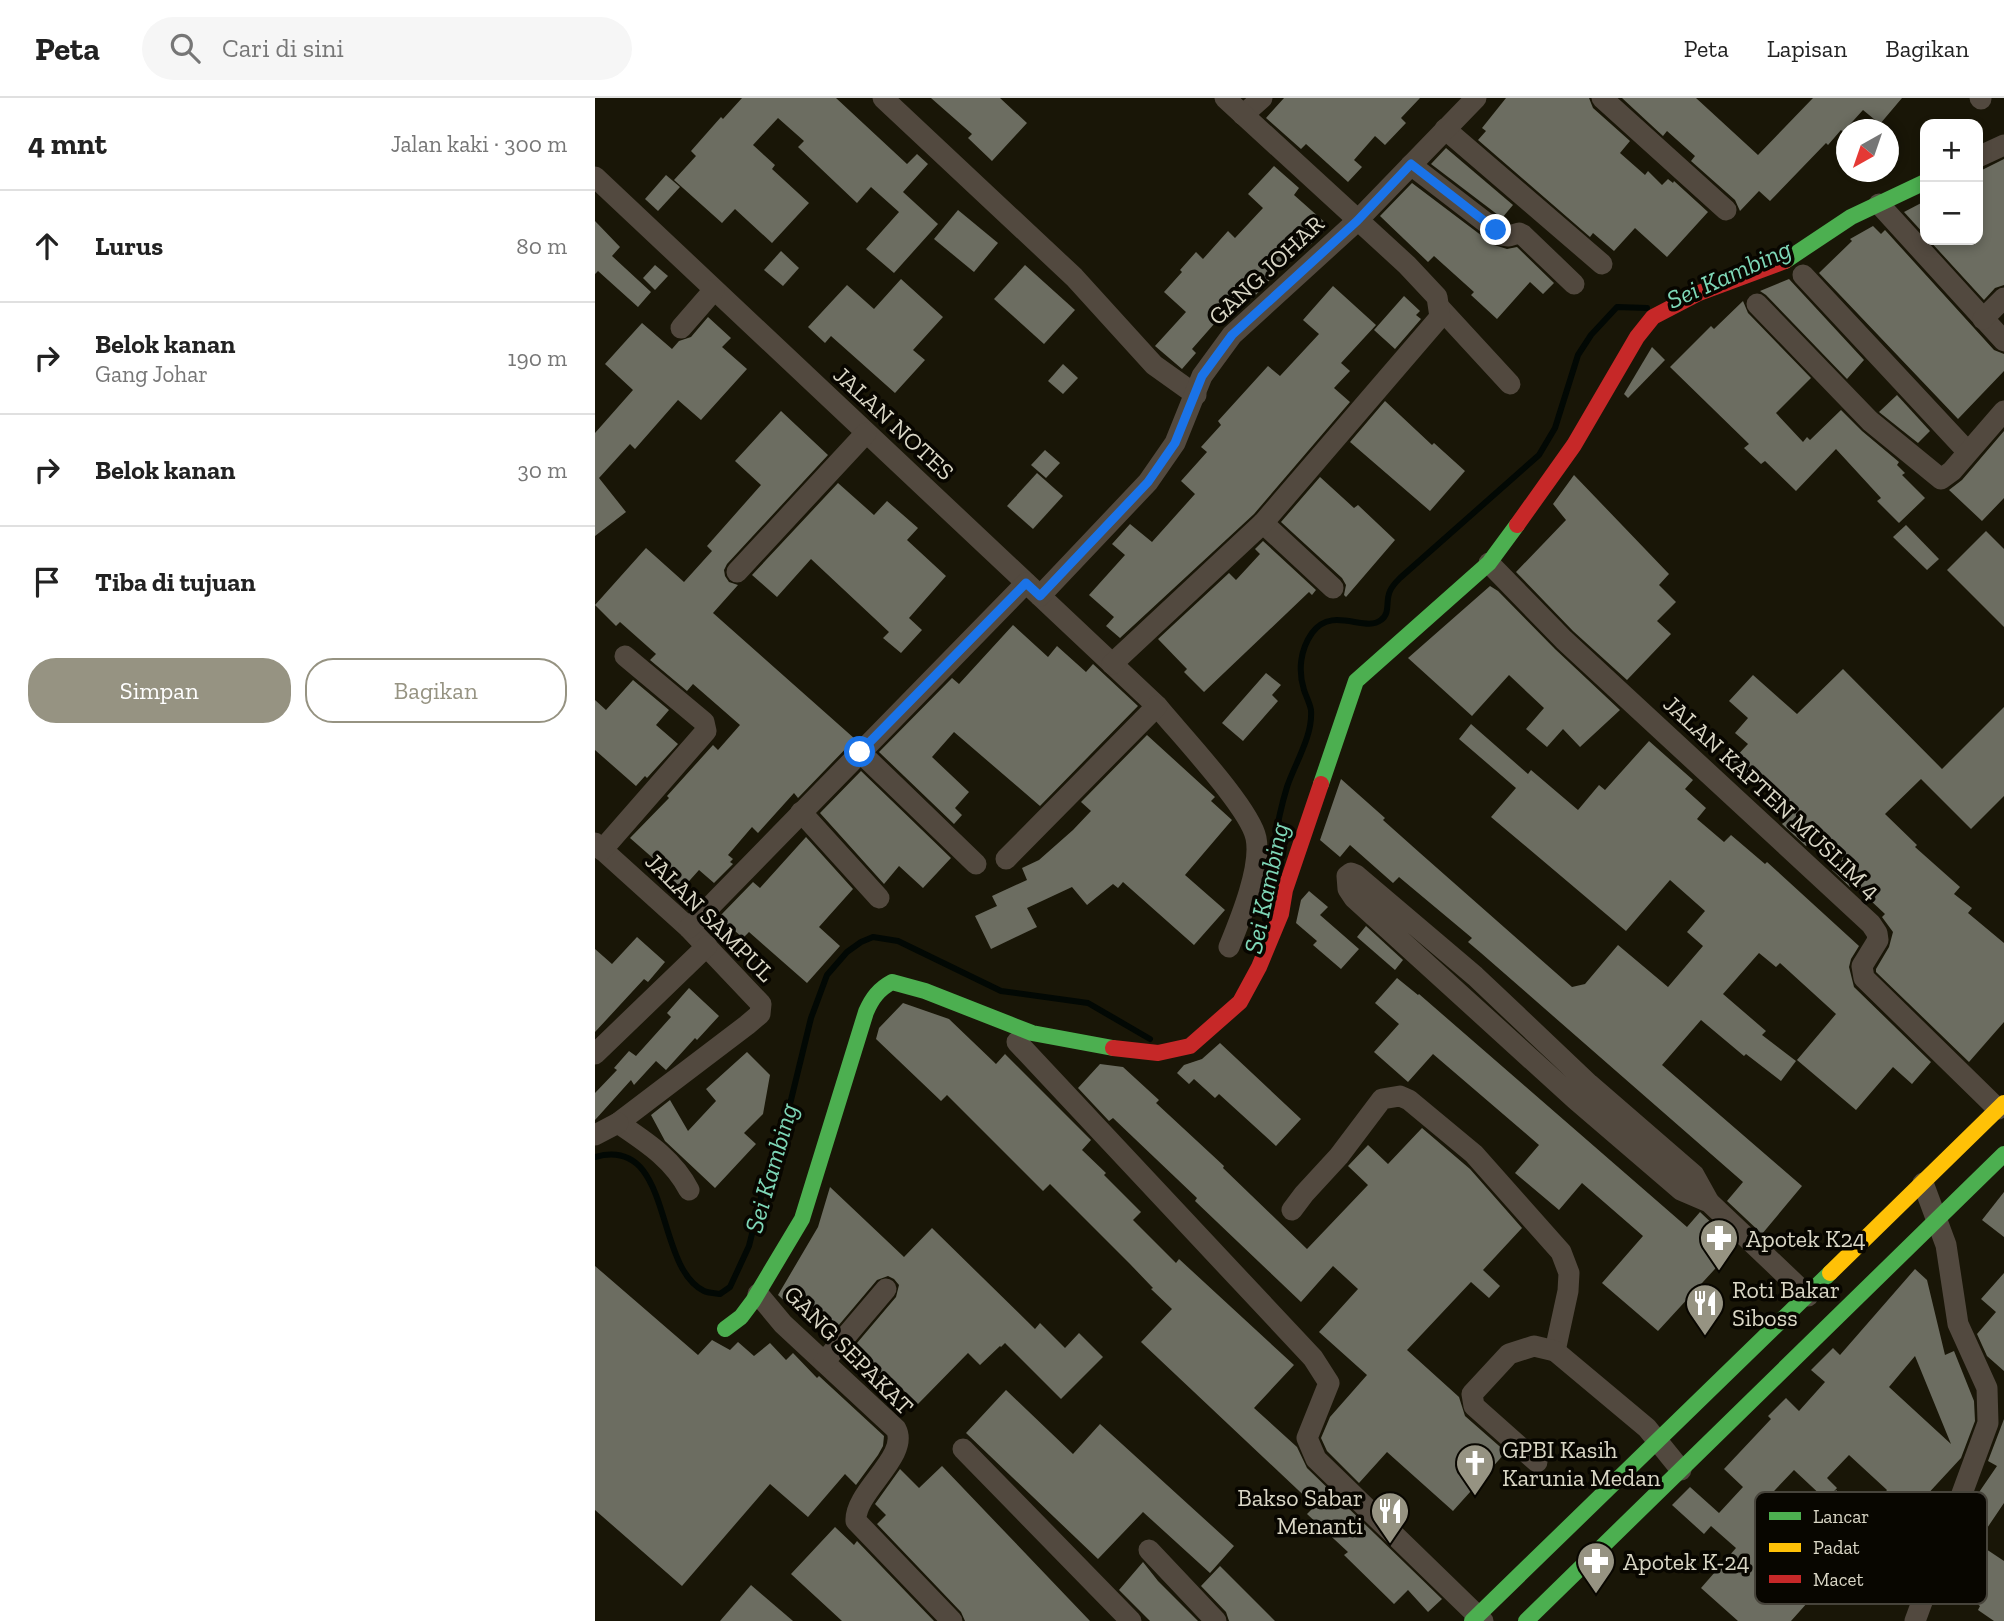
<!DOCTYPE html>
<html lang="id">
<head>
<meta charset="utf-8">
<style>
	body { margin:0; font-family:"Zilla Slab",serif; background:#f6f6f6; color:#222 }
	.controls { position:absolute; right:21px; top:21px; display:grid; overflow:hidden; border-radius:14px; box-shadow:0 4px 10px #0003 }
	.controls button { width:63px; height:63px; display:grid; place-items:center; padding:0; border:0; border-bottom:2px solid #e0e0e0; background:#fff; color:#222; font:35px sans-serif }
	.compass { position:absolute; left:1241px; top:21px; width:63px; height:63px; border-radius:50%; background:#fff; box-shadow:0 4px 10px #0003; rotate:220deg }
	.stop { position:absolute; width:21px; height:21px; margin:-16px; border:5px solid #1a73e8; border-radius:50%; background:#fff }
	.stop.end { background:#1a73e8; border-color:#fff; box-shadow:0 2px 7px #0008 }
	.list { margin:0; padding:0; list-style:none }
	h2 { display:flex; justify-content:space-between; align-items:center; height:91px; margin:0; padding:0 28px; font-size:30px }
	h2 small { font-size:23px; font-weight:400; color:#767676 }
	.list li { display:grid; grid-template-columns:46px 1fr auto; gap:21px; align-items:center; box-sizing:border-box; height:112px; padding:0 28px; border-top:2px solid #e0e0e0 }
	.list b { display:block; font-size:26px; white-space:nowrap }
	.list p { margin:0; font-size:23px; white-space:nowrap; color:#767676 }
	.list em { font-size:23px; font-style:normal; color:#767676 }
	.actions { display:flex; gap:14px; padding:21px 28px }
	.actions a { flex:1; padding:16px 0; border:2px solid #969382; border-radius:28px; text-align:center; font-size:24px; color:#969382 }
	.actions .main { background:#969382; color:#fff }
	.icon { flex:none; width:38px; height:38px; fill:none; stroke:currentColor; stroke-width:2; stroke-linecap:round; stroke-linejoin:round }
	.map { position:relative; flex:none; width:1409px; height:1523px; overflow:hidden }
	header { display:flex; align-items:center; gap:42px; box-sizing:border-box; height:98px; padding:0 35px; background:#fff; border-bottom:2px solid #e0e0e0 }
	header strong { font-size:33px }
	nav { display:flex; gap:38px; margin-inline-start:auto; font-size:24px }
	.search { width:490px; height:63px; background:#f6f6f6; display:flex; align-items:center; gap:18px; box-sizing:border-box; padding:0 24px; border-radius:38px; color:#767676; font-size:26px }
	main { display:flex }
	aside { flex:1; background:#fff }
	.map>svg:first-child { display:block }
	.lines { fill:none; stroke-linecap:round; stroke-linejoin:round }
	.stream { stroke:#020804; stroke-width:6 }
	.building { fill:#6c6d61; fill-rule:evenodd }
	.street { stroke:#52493f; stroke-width:21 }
	.fast { stroke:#4caf50; stroke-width:16 }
	.slow { stroke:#ffc107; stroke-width:16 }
	.jam { stroke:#c62828; stroke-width:16 }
	.route { stroke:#1a73e8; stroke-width:9 }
	.labels { text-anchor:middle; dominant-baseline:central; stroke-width:7; stroke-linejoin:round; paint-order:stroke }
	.street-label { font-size:24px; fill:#d9d6c5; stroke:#080600 }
	.poi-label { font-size:24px; fill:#d9d6c5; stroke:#080600; text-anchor:start }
	.water-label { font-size:26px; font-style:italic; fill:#7ed7b7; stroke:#080600 }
	.key { fill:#080600; stroke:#47443b; stroke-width:2 }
	.key-label { font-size:19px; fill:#d9d6c5 }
</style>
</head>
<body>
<header>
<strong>Peta</strong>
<div class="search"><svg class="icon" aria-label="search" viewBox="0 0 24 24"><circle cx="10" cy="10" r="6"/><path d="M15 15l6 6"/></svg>Cari di sini</div>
<nav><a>Peta</a><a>Lapisan</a><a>Bagikan</a></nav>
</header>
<main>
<aside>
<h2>4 mnt<small>Jalan kaki · 300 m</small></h2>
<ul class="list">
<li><svg class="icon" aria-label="ahead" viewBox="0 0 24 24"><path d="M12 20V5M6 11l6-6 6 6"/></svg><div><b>Lurus</b></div><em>80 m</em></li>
<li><svg class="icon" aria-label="right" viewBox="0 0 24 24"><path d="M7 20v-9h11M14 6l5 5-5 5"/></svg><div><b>Belok kanan</b><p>Gang Johar</p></div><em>190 m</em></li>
<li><svg class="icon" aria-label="right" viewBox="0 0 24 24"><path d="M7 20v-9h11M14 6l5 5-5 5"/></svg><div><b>Belok kanan</b></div><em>30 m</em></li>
<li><svg class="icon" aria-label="arrive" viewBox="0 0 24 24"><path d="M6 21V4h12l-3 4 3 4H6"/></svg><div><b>Tiba di tujuan</b></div></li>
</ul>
<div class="actions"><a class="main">Simpan</a><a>Bagikan</a></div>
</aside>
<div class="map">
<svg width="1409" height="1523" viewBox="0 0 1409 1523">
	<rect width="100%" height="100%" fill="#191607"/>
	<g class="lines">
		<g class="stream">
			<path d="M670,821C675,777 679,731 692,689C700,665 718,638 716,612C715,606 711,598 709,592C703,573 705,552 717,535C737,507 770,535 786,522C796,515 790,503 795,493C797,488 801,484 805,480L944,357L960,330L983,257L996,237L1022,209L1052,210"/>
			<path d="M0,1059C79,1037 58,1168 109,1193C113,1195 119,1195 125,1196L135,1189L154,1148L168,1091L195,1006L216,920L232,877L252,854L266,844L278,839L303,843L406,893L493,905L555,941"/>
		</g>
	</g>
	<g class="building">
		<path d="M147,0H241L312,66L322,56L333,66L308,94L343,126L299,175L271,151L304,114L276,89L262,105L203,49L209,43L183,20L158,47L180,67L177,71L214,105L177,145L140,111L127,125L79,82L101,58L96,53L126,19L128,21Z"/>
		<path d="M336,0H405L432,25L397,63L373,40L377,36Z"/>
		<path d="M689,0H825L806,20L811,25L790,47L780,38L759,62L767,69L753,84L711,46L706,51L671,20Z"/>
		<path d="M911,0H994L998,10L1035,43L1025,55L1050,77L1053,73L1067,87L1073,81L1078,85L1079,83L1113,114L1072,159L1040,130L1019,153L998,135L995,139L883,42L891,33L887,30Z"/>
		<path d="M1027,0H1101L1163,57L1218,0H1307L1285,26L1268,12L1248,34L1246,32L1233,47L1231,45L1175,103L1164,93L1145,113L1140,102L1096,63L1100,58L1072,33L1068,38Z"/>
		<path d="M851,50L918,107L907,120L836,66Z"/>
		<path d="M1409,61V187L1400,190L1389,202L1334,142H1383V74Z"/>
		<path d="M679,68L704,90L699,97L734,128L709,153L702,147L678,173L680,176L657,201L652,197L631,221L627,217L597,251L601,255L587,271L560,248L591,214L569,194L587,174L585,172L601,154L608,161L633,133L640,140L668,110L653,96Z"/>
		<path d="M71,77L85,89L63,113L50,101Z"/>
		<path d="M817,85L899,147L912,151L922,149L959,185L948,196L935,184L902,221L876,197L879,194L839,158L833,164L785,118Z"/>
		<path d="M1330,103V137L1309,114Z"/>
		<path d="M363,112L403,145L379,174L339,141Z"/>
		<path d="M0,123L25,149L17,158L56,194L43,209L3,173L0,176Z"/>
		<path d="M1278,128L1286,136L1290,132L1399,252L1409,256V273L1363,321L1224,175L1257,143L1255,141Z"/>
		<path d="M186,153L204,170L188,188L169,172Z"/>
		<path d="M60,167L73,178L60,192L48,180Z"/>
		<path d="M430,167L480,212L449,246L399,201Z"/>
		<path d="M306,181L348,219L318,252L330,262L300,295L236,238L230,245L213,229L252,187L279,211Z"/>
		<path d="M1194,181L1269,262L1252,281L1171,197L1165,193Z"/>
		<path d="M738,188L781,227L746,265L755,273L739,290L755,304L659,416L525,540L511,528L519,519L494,497L530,457L517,446L535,426L557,444L600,396L586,383L612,354L606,349L626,327L623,323L673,268L685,278L724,236L708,222Z"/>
		<path d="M809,198L825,213L821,217L826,221L800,251L779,232Z"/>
		<path d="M1148,203L1153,215L1216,280L1181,315L1208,344L1212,339L1215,342L1246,312L1267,333L1304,364L1302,367L1310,375L1307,377L1330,400L1304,425L1282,403L1286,400L1241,351L1201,393L1170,363L1166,366L1149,350L1154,346L1075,269L1116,228L1119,231Z"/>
		<path d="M113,219L136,240L127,249L152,271L106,322L83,302L40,351L35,346L4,380L31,414L0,438V335L38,292L10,266L47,225L77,251L84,243L96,239Z"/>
		<path d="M1057,249L1070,262L1033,300L1029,296Z"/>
		<path d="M468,266L483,280L468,296L453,283Z"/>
		<path d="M1302,297L1335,333L1323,345L1284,314Z"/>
		<path d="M790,303L837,347L839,345L870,373L835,413L755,344Z"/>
		<path d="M186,313L233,357L132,466L129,472L130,478L134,484L143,487L118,515L260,641L203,700L199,695L163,735L157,729L133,757L138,761L135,764L138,766L119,785L104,772L87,791L73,778L76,776L35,740L74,700L72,698L118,647L123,652L145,627L98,586L92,593L55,562L61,556L25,524L21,528L0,507L51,450L89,484L117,453L112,448L166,387L140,363Z"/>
		<path d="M1409,333V400L1387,423L1354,392L1367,382Z"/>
		<path d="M450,352L465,365L451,380L436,367Z"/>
		<path d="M442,375L468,398L438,431L412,408Z"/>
		<path d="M979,377L1074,476L1064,487L1081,504L1062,523L1076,536L1032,582L978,533L921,474L971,422L958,406Z"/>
		<path d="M725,379L759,410L763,407L800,442L751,499L749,497L751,487L747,480L686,424Z"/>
		<path d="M243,385L279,417L292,403L323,430L312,442L351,478L314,520L327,532L306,555L288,540L294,534L216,461L182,499L157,477Z"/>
		<path d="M1311,427L1344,461L1332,472L1298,439Z"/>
		<path d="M1391,433L1409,451V529L1352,472Z"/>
		<path d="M668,443L721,492L717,497L714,494L609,594L589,574L592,571L563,541L634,475L641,482L665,456L660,451Z"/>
		<path d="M895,488L903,493L960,551L1025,612L985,649L968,631L952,649L931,631L949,610L914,577L877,618L813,560Z"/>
		<path d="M418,527L453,559L462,548L491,574L498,566L543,608L445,708L359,634L337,659L374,694L360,710L367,717L359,726L284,654L357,580L364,586Z"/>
		<path d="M1248,571L1347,671L1409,609V698L1376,731L1326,681L1290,716L1322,747L1320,749L1365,789L1359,796L1377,810L1373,815L1409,845V924L1374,964L1281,874V871L1294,849L1298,834L1287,819L1290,816L1258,786L1255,789L1237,772L1248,761L1222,737L1211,748L1187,726L1197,716L1160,678L1157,681L1137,663L1153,646L1140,635L1153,620L1134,603L1158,577L1202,616Z"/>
		<path d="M671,575L686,587L677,597L683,603L648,643L627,625Z"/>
		<path d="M38,582L74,612L61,627L83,646L52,680L50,678L41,688L0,652V602L11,612Z"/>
		<path d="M876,626L933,676L936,672L983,712L1004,687L1010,692L1054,643L1098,682L1090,691L1111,710L1102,721L1129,744L1136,737L1170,766L1172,764L1264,848L1256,861L1254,869L1259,889L1336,964L1317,986L1298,969L1261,1012L1202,962L1241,916L1185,865L1181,869L1164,855L1128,896L1171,933L1167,937L1201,963L1186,983L1151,956L1149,958L1106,922L1067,967L1207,1088L1167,1136L1132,1103L1148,1084L886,855L873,844L877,840L804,779L798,785L755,747L745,759L725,742L746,681L790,720L788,722L825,755L977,889L990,886L1023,847L1073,889L1108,848L1092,834L1110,813L1075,782L1031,833L896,719L921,690L864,641Z"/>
		<path d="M552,637L620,699L616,703L637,722L590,777L630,812L599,847L528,784L523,790L518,786L492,807L477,789L432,810L442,829L396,851L380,818L402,808L397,798L432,782L427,770L444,762L478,732L496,713L486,704Z"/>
		<path d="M266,673L356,760L328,790L304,768L289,786L225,715Z"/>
		<path d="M211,739L258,791L224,829L245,848L212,885L154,834L148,840L124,819L158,784L165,790Z"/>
		<path d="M714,793L733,809L725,817L764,851L746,871L718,847L722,843L701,825L706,802Z"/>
		<path d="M771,828L808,862L800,872L762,839Z"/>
		<path d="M42,839L70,864L53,884L49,881L0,934V851L17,866Z"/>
		<path d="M802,880L823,897L824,896L1092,1129L1105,1114L1141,1148L1063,1233L1007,1185L1048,1138L987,1085L964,1112L920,1075L944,1047L838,956L813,984L779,954L804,926L780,905Z"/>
		<path d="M94,890L124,918L102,942L100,940L71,972L61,963L39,987L36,982L0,1022V995L22,972L19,970L34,953L41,958L76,919L72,915Z"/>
		<path d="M308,905L354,921L401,966L410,956L496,1042L487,1052L511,1075L509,1077L546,1114L538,1122L581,1165L584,1161L699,1267L659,1310L702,1349L712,1370L847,1501L833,1514L813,1492L799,1506L749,1457L753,1454L712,1416L720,1408L546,1244L577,1211L556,1191L558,1190L535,1166L455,1086L448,1093L352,997L346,1003L281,941L284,930Z"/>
		<path d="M625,945L706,1021L681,1048L624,996L620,1000L599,981L594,986L582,975L589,967L607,961Z"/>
		<path d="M152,954L175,977L168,1016L149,1035L161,1046L120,1090L70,1043L56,1017L75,1002L93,1033L121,1003L111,991Z"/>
		<path d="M505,966L528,969L564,1002L561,1005L629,1068L628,1070L712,1151L773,1087L753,1068L773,1047L793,1066L827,1030L875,1071L927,1130L888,1172L905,1188L894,1200L876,1184L812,1252L864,1299L870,1318L911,1354L858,1413L792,1354L764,1385L732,1353L726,1340L735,1319L772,1277L724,1234L763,1191L738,1168L706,1204L600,1103L602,1100L518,1020L514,1023L483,990Z"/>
		<path d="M235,1089L309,1159L337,1130L440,1231L445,1225L470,1250L484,1235L508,1259L466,1301L410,1245L406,1249L405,1248L385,1267L373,1255L323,1306L294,1279L289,1285L260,1258L255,1262L251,1258L301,1199L304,1187L299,1181L293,1178L282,1182L232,1241L183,1197L223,1129Z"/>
		<path d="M1409,1094V1139L1387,1122Z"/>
		<path d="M0,1168L103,1257L117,1242L135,1252L143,1244L159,1258L175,1245L191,1262L198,1255L222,1280L224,1278L289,1338L288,1348L283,1357L261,1387L250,1376L213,1419L175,1386L87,1488L0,1412Z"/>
		<path d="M1320,1171L1332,1182L1350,1257L1359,1253L1379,1303L1380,1323L1366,1360L1329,1400L1346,1415L1336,1441L1333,1438L1328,1445L1307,1427L1274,1465L1219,1417L1241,1392L1271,1418L1292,1392L1254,1357L1232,1380L1242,1390L1231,1402L1199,1372L1162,1411L1166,1416L1160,1422L1230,1485L1196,1523H1143L1106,1490L1141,1450L1116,1428L1109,1436L1077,1407L1095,1389L1124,1415L1148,1389L1129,1371L1176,1321L1173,1318L1191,1300L1204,1313L1230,1284L1216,1272L1238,1250L1245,1257ZM1320,1258L1356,1346L1294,1289Z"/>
		<path d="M1409,1175V1273L1392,1258L1382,1236L1401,1214L1386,1201Z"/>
		<path d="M411,1292L478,1356L505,1326L639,1448L615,1475L548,1414L503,1461L371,1335Z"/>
		<path d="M1409,1321V1405L1382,1445L1409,1463V1523H1399L1383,1512L1385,1508L1349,1483L1378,1403L1402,1368L1393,1363Z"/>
		<path d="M347,1368L473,1500L495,1523H370L366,1514L282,1426L291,1417L280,1406L305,1371L324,1390Z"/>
		<path d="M240,1429L259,1447L262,1443L339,1523H247L196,1476Z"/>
		<path d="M548,1464L563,1483L603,1523H555L524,1492Z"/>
		<path d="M625,1468L680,1523H634L631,1514L606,1488Z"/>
		<path d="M156,1487L198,1523H125Z"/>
	</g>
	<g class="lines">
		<g class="street">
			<path d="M288,0L479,179L559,267L601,297"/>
			<path d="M1007,0L1131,112"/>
			<path d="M1385,0L1386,1"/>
			<path d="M648,17L667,0"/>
			<path d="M850,31L1007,166"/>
			<path d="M1383,59L1409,47"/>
			<path d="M816,67L907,137L914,138L924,135L928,137L979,186"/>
			<path d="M0,79L562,608C584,635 655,710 661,740C667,769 645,822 634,849"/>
			<path d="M1284,106L1409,243"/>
			<path d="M1208,177L1372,353"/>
			<path d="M1162,206L1275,323L1346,381L1357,373L1409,313"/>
			<path d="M845,210L915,286"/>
			<path d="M1388,221L1409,200"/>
			<path d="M86,230L119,192"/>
			<path d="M668,425L738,490"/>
			<path d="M894,465L969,542L1276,826L1282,835L1283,842L1267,868L1269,880L1403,1011"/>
			<path d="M142,474L271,335"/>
			<path d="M445,498L553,384L580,345L607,278L637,237L762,123L881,0"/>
			<path d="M517,566L668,425L845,219L842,199L812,167L630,0"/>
			<path d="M265,654L381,766"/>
			<path d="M206,714L284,800"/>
			<path d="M0,745L94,830L166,906L165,916L152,927L23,1025C51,1044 78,1061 94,1092"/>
			<path d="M7,752L111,633L109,624L30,558"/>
			<path d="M411,761L562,608"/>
			<path d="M94,830L431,485"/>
			<path d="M422,944L718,1260L734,1285L712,1340L721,1361L888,1523"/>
			<path d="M0,956L112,848"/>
			<path d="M0,1037L23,1025"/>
			<path d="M1114,1104L1086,1092L980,1001L759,800L753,791L752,778L756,775L761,777L880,878L994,986L1099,1077L1114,1104L1213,1198"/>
			<path d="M697,1112L709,1096L744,1058L787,1001L805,998L814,1002L879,1056L966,1154L974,1175L973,1193L960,1253"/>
			<path d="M163,1196L188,1226L301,1331C315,1358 259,1394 261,1423L357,1523"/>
			<path d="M229,1264L291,1191"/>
			<path d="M368,1351L536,1523"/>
			<path d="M942,1364L879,1308L877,1296L914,1256L939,1248L960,1253L1052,1330L1086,1372"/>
			<path d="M554,1452L621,1523"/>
			<path d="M1320,1523L1393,1325L1392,1290L1363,1226L1351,1147L1328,1085"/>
		</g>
		<g class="fast">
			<path d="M1190,163L1256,119L1330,84"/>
			<path d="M726,686L761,583L894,465L922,427"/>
			<path d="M130,1231L146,1219L158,1203L207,1121L271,914C277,900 284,891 297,884L330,893L437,935L518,950"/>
			<path d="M877,1523L1235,1175"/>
			<path d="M931,1523L1409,1056"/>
		</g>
		<path class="slow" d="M1235,1175L1409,1005"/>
		<g class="jam">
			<path d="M922,427L979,347L1042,239L1058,219L1104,195L1190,163"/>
			<path d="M518,950L563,955L595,948L645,904L664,869L686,816L690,792L726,686"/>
		</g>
	</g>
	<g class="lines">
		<path class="route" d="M265,654L431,485L445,498L553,384L580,345L607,278L637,237L762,123L816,66L901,132"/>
	</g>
	<defs>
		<symbol id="pharmacy-pin" viewBox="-11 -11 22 30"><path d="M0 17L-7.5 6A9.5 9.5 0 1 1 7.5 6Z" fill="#969382" stroke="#080600"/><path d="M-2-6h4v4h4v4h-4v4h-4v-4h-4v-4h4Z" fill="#fff"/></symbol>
		<symbol id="restaurant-pin" viewBox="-11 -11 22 30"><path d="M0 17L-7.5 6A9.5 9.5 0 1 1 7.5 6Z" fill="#969382" stroke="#080600"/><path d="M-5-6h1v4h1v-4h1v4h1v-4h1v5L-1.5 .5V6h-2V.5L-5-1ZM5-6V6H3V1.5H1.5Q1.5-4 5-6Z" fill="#fff"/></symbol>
		<symbol id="church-pin" viewBox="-11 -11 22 30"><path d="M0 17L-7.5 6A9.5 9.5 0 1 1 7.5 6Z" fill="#969382" stroke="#080600"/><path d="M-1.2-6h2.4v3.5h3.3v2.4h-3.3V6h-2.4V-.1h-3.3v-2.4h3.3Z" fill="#fff"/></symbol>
	</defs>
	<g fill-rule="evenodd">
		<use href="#pharmacy-pin" x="1102" y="1118" width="44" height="60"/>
		<use href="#restaurant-pin" x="1088" y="1183" width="44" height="60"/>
		<use href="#church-pin" x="858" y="1343" width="44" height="60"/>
		<use href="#restaurant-pin" x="773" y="1391" width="44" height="60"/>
		<use href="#pharmacy-pin" x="979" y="1441" width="44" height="60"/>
	</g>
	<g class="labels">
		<g class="street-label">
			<text transform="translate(671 172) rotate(-43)">GANG JOHAR</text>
			<text transform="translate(299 325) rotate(43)">JALAN NOTES</text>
			<text transform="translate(1177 699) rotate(43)">JALAN KAPTEN MUSLIM 4</text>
			<text transform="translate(115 819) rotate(45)">JALAN SAMPUL</text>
			<text transform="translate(254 1252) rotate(45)">GANG SEPAKAT</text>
		</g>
		<g class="poi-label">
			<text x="1151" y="1140">Apotek K24</text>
			<text x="1137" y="1191">Roti Bakar<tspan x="1137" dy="28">Siboss</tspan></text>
			<text x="907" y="1351">GPBI Kasih<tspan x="907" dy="28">Karunia Medan</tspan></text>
			<text x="768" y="1399" text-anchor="end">Bakso Sabar<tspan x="768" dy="28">Menanti</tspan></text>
			<text x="1028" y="1463">Apotek K-24</text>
		</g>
		<g class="water-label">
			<text transform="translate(1134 176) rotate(-24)">Sei Kambing</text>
			<text transform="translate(671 790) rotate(-78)">Sei Kambing</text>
			<text transform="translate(176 1070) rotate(-74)">Sei Kambing</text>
		</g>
	</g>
	<rect x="1160" y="1394" width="232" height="112" rx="10" class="key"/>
	<rect x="1174" y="1414" width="32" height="8" fill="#4caf50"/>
	<rect x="1174" y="1445" width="32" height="9" fill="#ffc107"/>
	<rect x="1174" y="1477" width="32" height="8" fill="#c62828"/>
	<g class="key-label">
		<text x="1218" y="1425">Lancar</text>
		<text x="1218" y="1456">Padat</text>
		<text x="1218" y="1488">Macet</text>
	</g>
</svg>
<div class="controls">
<button>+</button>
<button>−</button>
</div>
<svg class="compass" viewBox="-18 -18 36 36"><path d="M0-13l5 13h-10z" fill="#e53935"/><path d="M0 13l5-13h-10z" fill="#767676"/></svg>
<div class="stop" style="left:265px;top:654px"></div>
<div class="stop end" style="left:901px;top:132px"></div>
</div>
</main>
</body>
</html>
